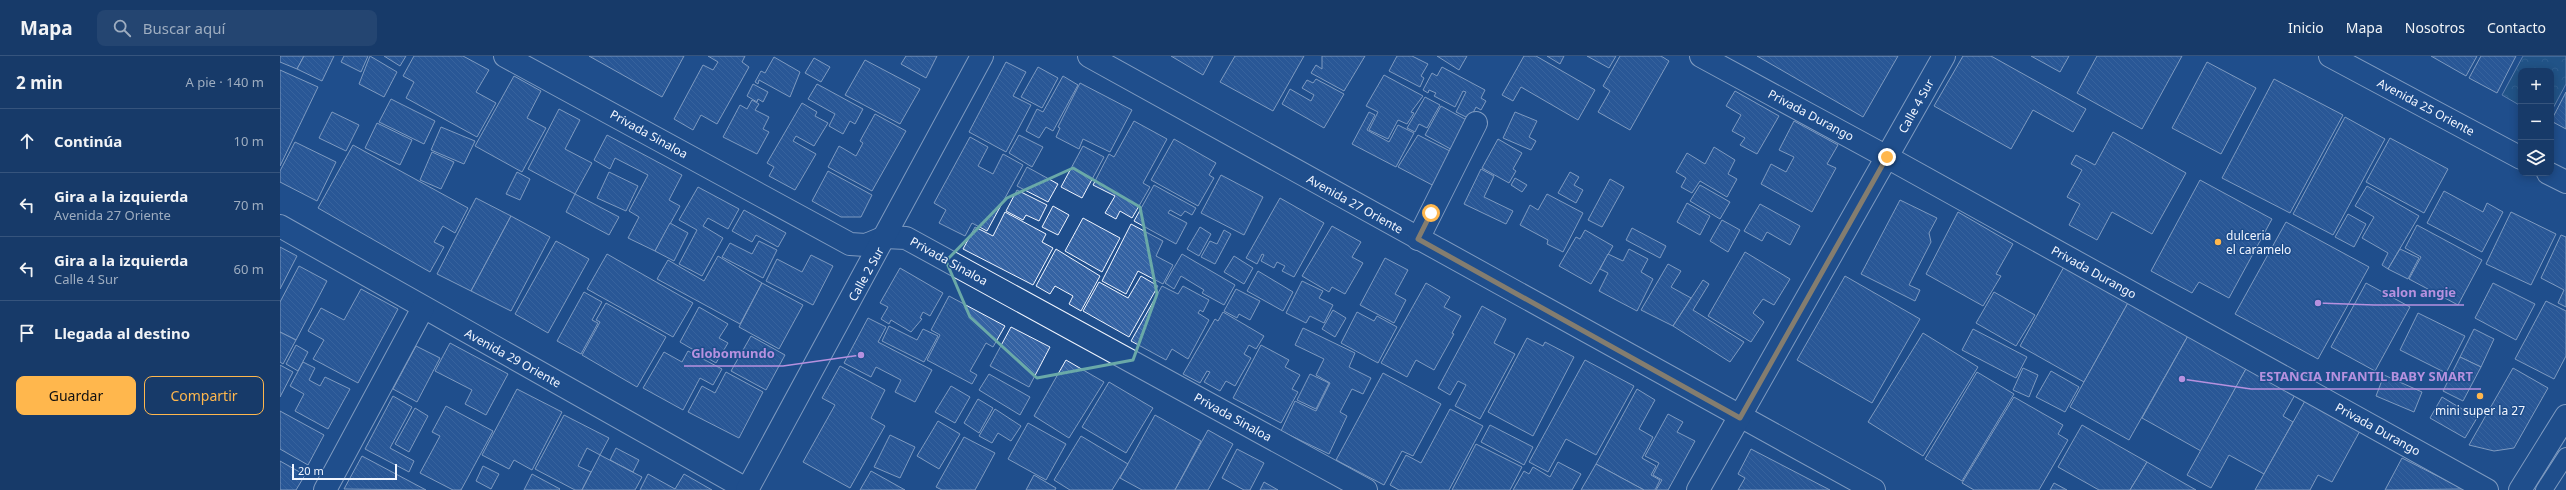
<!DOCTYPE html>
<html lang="es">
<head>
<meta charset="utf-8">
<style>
	body { margin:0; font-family:"Noto Sans",sans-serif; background:#244571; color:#f1f3f6 }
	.controls { position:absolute; right:12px; top:12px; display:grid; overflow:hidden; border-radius:8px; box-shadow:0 2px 10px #0003 }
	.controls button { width:36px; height:36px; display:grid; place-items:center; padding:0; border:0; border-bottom:1px solid #36547d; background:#173a69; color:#f1f3f6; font:20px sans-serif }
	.scale { position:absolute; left:12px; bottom:10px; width:105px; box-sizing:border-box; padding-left:4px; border:2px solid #f2f6ff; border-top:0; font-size:11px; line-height:14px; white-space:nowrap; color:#f2f6ff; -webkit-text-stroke:3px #1f4e8c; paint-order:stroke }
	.stop { position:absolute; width:12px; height:12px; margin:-9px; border:3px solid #ffb74d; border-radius:50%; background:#fff }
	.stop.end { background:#ffb74d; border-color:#fff; box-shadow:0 1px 4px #0008 }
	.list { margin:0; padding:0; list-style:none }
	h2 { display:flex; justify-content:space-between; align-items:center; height:52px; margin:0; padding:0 16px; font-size:17px }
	h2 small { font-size:13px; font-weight:400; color:#9eadc0 }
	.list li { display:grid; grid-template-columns:26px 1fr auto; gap:12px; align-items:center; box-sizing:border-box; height:64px; padding:0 16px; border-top:1px solid #36547d }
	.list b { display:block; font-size:15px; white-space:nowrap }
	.list p { margin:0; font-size:13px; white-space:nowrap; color:#9eadc0 }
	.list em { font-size:13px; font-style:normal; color:#9eadc0 }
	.actions { display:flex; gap:8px; padding:12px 16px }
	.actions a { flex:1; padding:9px 0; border:1px solid #ffb74d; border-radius:8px; text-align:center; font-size:14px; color:#ffb74d }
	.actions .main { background:#ffb74d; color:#111 }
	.icon { flex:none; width:22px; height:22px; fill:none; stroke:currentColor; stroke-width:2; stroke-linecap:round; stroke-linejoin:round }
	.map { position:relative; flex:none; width:2286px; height:434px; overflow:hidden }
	header { display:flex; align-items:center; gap:24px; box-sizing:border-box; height:56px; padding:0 20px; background:#173a69; border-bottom:1px solid #36547d }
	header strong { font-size:19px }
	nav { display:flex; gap:22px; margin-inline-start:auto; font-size:14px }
	.search { width:280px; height:36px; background:#244571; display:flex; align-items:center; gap:10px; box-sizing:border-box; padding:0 14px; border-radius:8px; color:#9eadc0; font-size:15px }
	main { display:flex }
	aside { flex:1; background:#173a69 }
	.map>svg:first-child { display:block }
	.forest { fill:url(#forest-crowns); stroke:#a8bbd7 }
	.building { fill:url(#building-back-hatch); stroke:#f2f6ff }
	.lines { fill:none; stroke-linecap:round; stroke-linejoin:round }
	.lane-casing { stroke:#f2f6ff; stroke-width:18 }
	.street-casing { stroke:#f2f6ff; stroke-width:24 }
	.secondary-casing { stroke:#f2f6ff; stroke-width:24 }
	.primary-casing { stroke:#f2f6ff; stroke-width:24 }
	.lane { stroke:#1f4e8c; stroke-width:16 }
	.street { stroke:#1f4e8c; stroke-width:22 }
	.secondary { stroke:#1f4e8c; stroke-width:22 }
	.primary { stroke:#1f4e8c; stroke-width:22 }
	.route { stroke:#ffb74d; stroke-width:5 }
	.marked { fill:none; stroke:#6aa9a8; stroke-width:3; stroke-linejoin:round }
	.poi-dot { fill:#ffb74d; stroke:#1f4e8c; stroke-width:1.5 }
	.labels { text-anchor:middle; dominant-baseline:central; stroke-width:3; stroke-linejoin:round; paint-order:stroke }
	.street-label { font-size:12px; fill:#f2f6ff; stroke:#1f4e8c }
	.poi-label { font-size:12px; fill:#f2f6ff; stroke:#1f4e8c; text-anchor:start }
	.leader { fill:none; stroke:#b691df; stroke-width:1.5 }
	.callout-dot { fill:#b691df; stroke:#1f4e8c; stroke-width:1.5 }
	.callout-label { font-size:13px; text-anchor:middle; font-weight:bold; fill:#b691df; stroke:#1f4e8c; stroke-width:3; stroke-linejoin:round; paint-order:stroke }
</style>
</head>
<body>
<header>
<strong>Mapa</strong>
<div class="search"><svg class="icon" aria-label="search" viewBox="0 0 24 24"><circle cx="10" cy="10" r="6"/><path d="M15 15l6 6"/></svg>Buscar aquí</div>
<nav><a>Inicio</a><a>Mapa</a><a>Nosotros</a><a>Contacto</a></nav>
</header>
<main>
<aside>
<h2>2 min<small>A pie · 140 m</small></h2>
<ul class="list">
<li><svg class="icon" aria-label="ahead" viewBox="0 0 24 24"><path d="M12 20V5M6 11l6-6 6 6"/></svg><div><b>Continúa</b></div><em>10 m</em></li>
<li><svg class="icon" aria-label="left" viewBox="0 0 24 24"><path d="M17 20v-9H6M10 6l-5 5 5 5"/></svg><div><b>Gira a la izquierda</b><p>Avenida 27 Oriente</p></div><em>70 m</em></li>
<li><svg class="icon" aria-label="left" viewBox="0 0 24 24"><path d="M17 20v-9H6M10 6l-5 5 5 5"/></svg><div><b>Gira a la izquierda</b><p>Calle 4 Sur</p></div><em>60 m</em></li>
<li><svg class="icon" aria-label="arrive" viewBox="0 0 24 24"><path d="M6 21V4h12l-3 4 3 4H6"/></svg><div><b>Llegada al destino</b></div></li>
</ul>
<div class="actions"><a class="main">Guardar</a><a>Compartir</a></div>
</aside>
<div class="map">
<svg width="2286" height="434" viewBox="0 0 2286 434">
	<defs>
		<pattern id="forest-crowns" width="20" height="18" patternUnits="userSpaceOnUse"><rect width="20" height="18" fill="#245a82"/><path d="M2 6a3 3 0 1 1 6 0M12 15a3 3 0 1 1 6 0" fill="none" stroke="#447295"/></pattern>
		<pattern id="building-back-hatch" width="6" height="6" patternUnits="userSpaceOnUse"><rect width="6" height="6" fill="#3563a3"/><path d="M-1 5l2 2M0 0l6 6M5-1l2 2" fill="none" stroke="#537ab1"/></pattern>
	</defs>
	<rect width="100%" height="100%" fill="#1f4e8c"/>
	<path class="forest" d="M2243,0H2286V28L2271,56V15H2241V50L2222,39Z"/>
	<g class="building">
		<path d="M0,0H24L17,13L0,6Z"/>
		<path d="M24,0H54L42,25L17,13Z"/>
		<path d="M64,0H88L81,16L61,6Z"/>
		<path d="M90,0L117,16L104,41L79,28Z"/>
		<path d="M104,0H126L120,10Z"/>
		<path d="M134,0H183L209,14L196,36L216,47L197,81L126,42L134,26L123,20Z"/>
		<path d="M309,0H404L382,41Z"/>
		<path d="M465,0L462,6L469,11L437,68L421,59L413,74L394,63L423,9L433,14L438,6L428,0Z"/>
		<path d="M626,0H657L646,22L621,8Z"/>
		<path d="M891,0H933L923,19Z"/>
		<path d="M955,0H1024L993,55L940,26Z"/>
		<path d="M1042,0H1085L1064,35L1031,17L1036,9L1042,13Z"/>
		<path d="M1117,0H1132L1148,8L1141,20L1144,22L1140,31L1109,15Z"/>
		<path d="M1157,0H1187L1179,14Z"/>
		<path d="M1244,0H1256L1315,34L1298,64L1241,31L1233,45L1222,39Z"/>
		<path d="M1267,0H1284L1280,8Z"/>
		<path d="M1307,0H1336L1329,12Z"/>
		<path d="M1340,0H1381L1389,5L1350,74L1318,56L1330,35L1323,30Z"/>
		<path d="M1477,0H1618L1583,61Z"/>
		<path d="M1683,0H1711L1806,53L1793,76L1753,54L1731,93L1654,50Z"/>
		<path d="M1751,0H1789L1780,16Z"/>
		<path d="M1817,0H1902L1862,73L1797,37Z"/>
		<path d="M2151,0H2197L2186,20Z"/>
		<path d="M2201,0H2236L2217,37L2189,22Z"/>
		<path d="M494,1L520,16L510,41L479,24L478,28L475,26L481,15L485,17Z"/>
		<path d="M534,2L550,11L541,26L525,17Z"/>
		<path d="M585,4L640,33L620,68L565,39Z"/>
		<path d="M726,6L746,16L733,40L751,49L726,96L689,76Z"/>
		<path d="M1927,6L1976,32L1941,98L1892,72Z"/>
		<path d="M758,11L778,22L762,52L741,41Z"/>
		<path d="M1162,11L1205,34L1201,42L1206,45L1201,54L1196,51L1190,63L1176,56L1186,36L1183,35L1175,51L1154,40L1156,37L1149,34L1148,37L1143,34L1152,17L1157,20Z"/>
		<path d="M0,14L38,31L0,110Z"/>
		<path d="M1104,19L1143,40L1131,56L1134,57L1127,68L1118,64L1108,83L1089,74L1098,56L1086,50Z"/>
		<path d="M234,20L261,35L247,62L266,72L242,116L195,90Z"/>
		<path d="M783,20L798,29L773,75L766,71L759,82L746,75L757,53L763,56Z"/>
		<path d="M1036,23L1064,38L1044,72L1002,48L1010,33L1031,45L1034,39L1022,32L1027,24L1033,27Z"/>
		<path d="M1994,23L2063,59L2010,157L1942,122Z"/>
		<path d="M800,27L852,54L830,96L803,83L799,93L776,81L780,72L778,71Z"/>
		<path d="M473,28L488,36L483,46L478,43L477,46L467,40Z"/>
		<path d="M537,28L583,53L575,68L570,65L563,78L549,70L555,58L528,43Z"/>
		<path d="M1455,35L1499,60L1477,98L1460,89L1465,82L1452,75L1461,59L1446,50Z"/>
		<path d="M2286,36V73L2271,65Z"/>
		<path d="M1145,41L1160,49L1147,72L1139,68L1135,76L1127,72Z"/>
		<path d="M111,43L155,65L144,88L99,66Z"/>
		<path d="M472,44L479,48L475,54L489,61L483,73L489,76L477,98L443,81L460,49L467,53Z"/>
		<path d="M522,47L537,56L535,60L548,67L534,90L516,80L513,85L536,98L515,134L489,120L494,111L487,107Z"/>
		<path d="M1161,50L1192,67L1176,96L1145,79Z"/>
		<path d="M279,53L300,64L285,93L312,107L295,138L248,113Z"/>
		<path d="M52,56L79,69L66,95L39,82Z"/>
		<path d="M1089,56L1095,59L1087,74L1109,86L1118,69L1134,77L1116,111L1072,88Z"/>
		<path d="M1235,56L1257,65L1249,81L1256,85L1251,94L1223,82Z"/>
		<path d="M595,58L626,75L592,135L548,111L559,90L576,100L583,87L580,85Z"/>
		<path d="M2065,61L2105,83L2053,179L2013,158Z"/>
		<path d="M854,65L887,83L863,127L870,131L852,162L840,155L836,163L825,157L835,140L813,129L829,98L834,101Z"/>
		<path d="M1514,65L1558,89L1547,108L1556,112L1532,156L1481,128L1491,108L1506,116L1514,101L1499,94Z"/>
		<path d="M97,67L132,84L120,109L85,92Z"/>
		<path d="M161,71L195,85L184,108L151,94Z"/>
		<path d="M1833,76L1906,117L1872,178L1832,156L1817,184L1789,169L1800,148L1787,141L1802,114L1791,108L1796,99L1815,109Z"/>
		<path d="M327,79L402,119L389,144L400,150L375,195L348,182L359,161L349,155L368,119L335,102L330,113L314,104Z"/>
		<path d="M739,79L763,91L752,111L729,97Z"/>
		<path d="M1138,79L1174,97L1156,131L1118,111Z"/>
		<path d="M690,81L708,91L698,110L713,118L723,98L743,109L707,175L692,167L685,180L659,167L666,154L654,147Z"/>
		<path d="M2110,82L2168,113L2144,157L2086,126Z"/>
		<path d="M894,83L936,107L929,119L934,122L918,150L871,124Z"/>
		<path d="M1218,83L1242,97L1233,113L1236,115L1229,127L1202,112Z"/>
		<path d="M15,86L56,106L37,145L0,126V115Z"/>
		<path d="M73,89L188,152L175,177L163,170L154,186L164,191L150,216L38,152Z"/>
		<path d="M803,90L824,101L802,142L781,131Z"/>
		<path d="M1434,91L1455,104L1448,118L1457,123L1447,141L1420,125L1412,137L1401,131L1406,122L1396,116L1407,97L1425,108Z"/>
		<path d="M152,96L174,106L161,133L140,124Z"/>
		<path d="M747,111L778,128L768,146L737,130Z"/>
		<path d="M1201,113L1214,120L1204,141L1233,155L1226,168L1184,148Z"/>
		<path d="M548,115L592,139L581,161H561L532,145Z"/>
		<path d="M237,116L250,123L240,144L226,138Z"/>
		<path d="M329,116L358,130L346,155L317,142Z"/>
		<path d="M1290,116L1299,121L1294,129L1303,134L1296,147L1278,137Z"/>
		<path d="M941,119L983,141L964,179L921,157Z"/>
		<path d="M1235,122L1247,129L1242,136L1231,129Z"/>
		<path d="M1330,123L1344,131L1322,171L1308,164Z"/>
		<path d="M1920,124L1992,163L1949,242L1919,226L1912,237L1871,215Z"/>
		<path d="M874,129L916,152L912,159L905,155L901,160L890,154L888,157L907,167L896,188L854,165Z"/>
		<path d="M1420,129L1450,146L1440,163L1410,145Z"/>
		<path d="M2087,130L2139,160L2108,213L2102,209L2108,197L2082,182L2094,161L2075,150Z"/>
		<path d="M418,131L459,153L448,173L428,162L423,170L443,182L422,220L399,208L417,174L399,164Z"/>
		<path d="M737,134L767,149L759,165L746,159L743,164L726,155Z"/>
		<path d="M2164,135L2203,156L2207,147L2223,156L2202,196L2147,167Z"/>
		<path d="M295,138L339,161L329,179L286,156Z"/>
		<path d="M1267,138L1303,157L1283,196L1267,188L1268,184L1240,169L1250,149L1258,154Z"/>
		<path d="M196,142L231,160L191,235L157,218Z"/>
		<path d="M1000,142L1044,167L1014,221L1002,215L1005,210L997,206L994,212L981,205L984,199L982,198L977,208L966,202Z"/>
		<path d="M1620,144L1657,162L1649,177L1651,186L1629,229L1640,234L1635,245L1581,218Z"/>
		<path d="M1407,147L1430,160L1420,179L1397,166Z"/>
		<path d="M1480,148L1520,170L1510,189L1487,176L1482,185L1464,175Z"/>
		<path d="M773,150L789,159L778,179L762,171Z"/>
		<path d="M464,154L506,177L498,191L476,179L472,186L452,175Z"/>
		<path d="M725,156L766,178L762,186L773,192L753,229L683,193L695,171L713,180Z"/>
		<path d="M1678,156L1733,188L1716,218L1721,220L1703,250L1646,218Z"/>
		<path d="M2231,156L2276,178L2251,229L2206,208Z"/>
		<path d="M2068,158L2086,168L2074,191L2055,181Z"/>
		<path d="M231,160L270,181L231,255L191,235Z"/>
		<path d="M803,162L840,182L822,216L785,195Z"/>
		<path d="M1442,164L1460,174L1448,196L1430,185Z"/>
		<path d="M2006,166L2089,211L2038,303L1955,258Z"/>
		<path d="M390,167L408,177L394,205L375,195Z"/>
		<path d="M851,168L883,185L876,200L893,209L883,228L858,215L846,238L822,225Z"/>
		<path d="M2137,169L2202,204L2178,249L2129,223L2141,201L2125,192Z"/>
		<path d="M1052,170L1081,186L1072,201L1083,207L1065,238L1052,231L1049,236L1022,220Z"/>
		<path d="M920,171L931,178L919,200L907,193Z"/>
		<path d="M1352,172L1386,190L1380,202L1346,184Z"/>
		<path d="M944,174L951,178L935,208L921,201L930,185L937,188Z"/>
		<path d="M1305,174L1333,190L1311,228L1279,210L1296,181L1300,183Z"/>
		<path d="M2281,179L2286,181V251L2278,247L2284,234L2261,222Z"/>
		<path d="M276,185L309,203L268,277L235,258Z"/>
		<path d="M479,185L497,194L483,222L442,201L450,187L472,198Z"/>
		<path d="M0,191L17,200L0,233Z"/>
		<path d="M776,193L820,220L801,255L789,248L793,240L775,230L770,238L756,230Z"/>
		<path d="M1349,193L1368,203L1361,216L1373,223L1357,255L1319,235L1328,217L1320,213L1328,198L1343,205Z"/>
		<path d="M2120,193L2139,202L2128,223L2108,213Z"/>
		<path d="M1465,196L1510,223L1494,249L1483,243L1473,257L1484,266L1471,286L1428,260Z"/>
		<path d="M327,198L413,247L393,281L307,233Z"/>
		<path d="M902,198L955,229L944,249L922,237L924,234L901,220L894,233L885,227Z"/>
		<path d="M531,199L553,210L533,249L486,225L497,203L522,216Z"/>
		<path d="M438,200L482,227L460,268L377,223L388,204L424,225Z"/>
		<path d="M954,200L973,212L964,228L944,216Z"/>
		<path d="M1105,202L1128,214L1115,238L1126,244L1114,267L1080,249Z"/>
		<path d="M1388,208L1401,215L1391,231L1411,242L1393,270L1361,254Z"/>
		<path d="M1785,209L1849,245L1804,326L1740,290Z"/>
		<path d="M19,210L47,225L16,284L0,276V246Z"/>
		<path d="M620,212L663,237L650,260L643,256L640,262L642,263L631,276L611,264L609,268L601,263L608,251L600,247Z"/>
		<path d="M978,215L1013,236L1003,255L967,235Z"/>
		<path d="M861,220L878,230L849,281L803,255L819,226L848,242Z"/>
		<path d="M1565,220L1640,263L1592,347L1517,304Z"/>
		<path d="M1423,224L1429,228L1413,254L1464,286L1450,306L1393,270Z"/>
		<path d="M1022,225L1043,235L1039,242L1053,249L1044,267L1030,260L1026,267L1006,257Z"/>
		<path d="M482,227L523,249L499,293L459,271Z"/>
		<path d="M1146,227L1170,241L1164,251L1181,260L1172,277L1174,278L1154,314L1136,304L1127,321L1101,307Z"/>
		<path d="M2086,227L2130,251L2095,315L2051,291Z"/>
		<path d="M2213,227L2255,248L2236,284L2195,262Z"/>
		<path d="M882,230L898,238L903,230L929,244L923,256L920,254L918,257L929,264L908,303L892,293L886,304L851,285Z"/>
		<path d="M81,233L118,253L78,327L33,303L44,284L28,275L41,252L64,264Z"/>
		<path d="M956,233L980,245L970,264L959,258L957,262L944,255Z"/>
		<path d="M304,236L322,246L312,264L318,267L301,298L277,285Z"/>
		<path d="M1714,236L1755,259L1736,290L1696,267Z"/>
		<path d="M669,240L725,270L713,291L706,287L690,315L697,319L692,328L647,304L660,279L651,274Z"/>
		<path d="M1849,245L1909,278L1849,384L1790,351Z"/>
		<path d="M2266,245L2286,255V300L2274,323L2235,303Z"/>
		<path d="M326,247L386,281L357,331L302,299L320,266L316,264Z"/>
		<path d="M1202,250L1226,263L1214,287L1235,298L1200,363L1175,350L1186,329L1178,325L1170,339L1158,332Z"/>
		<path d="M419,251L448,268L439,282L448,287L436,307L400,286Z"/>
		<path d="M1053,254L1066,262L1055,281L1042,273Z"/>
		<path d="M943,256L984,280L976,293L969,289L964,298L971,302L955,330L946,325L940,335L924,326L930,316L927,315L920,327L903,318L935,263L938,265Z"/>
		<path d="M1077,256L1094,265L1097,260L1117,271L1098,307L1061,287Z"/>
		<path d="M2138,257L2185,280L2166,317L2120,294Z"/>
		<path d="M588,262L606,271L598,286L652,314L635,346L615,336L621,324L596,311L591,321L564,307Z"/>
		<path d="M609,270L637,284L643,273L658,280L644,306L602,285Z"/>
		<path d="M731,271L770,291L749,331L710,310Z"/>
		<path d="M1023,272L1075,297L1069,311L1091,322L1083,338L1072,333L1060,356L1067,360L1049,398L1001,375L1015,345L1036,355L1050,327L1036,319L1044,303L1015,289Z"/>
		<path d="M1693,273L1747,301L1736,322L1682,294Z"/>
		<path d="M2194,273L2214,283L2201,311L2180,301Z"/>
		<path d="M0,276L16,284L3,308L0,306Z"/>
		<path d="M1643,277L1698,311L1643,400L1588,366Z"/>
		<path d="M1909,278L1967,311L1921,395L1862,362Z"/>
		<path d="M471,280L505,299L486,334L451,315Z"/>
		<path d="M1247,282L1263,290L1265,286L1294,301L1253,380L1208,356Z"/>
		<path d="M170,287L228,318L206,359L185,348L192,334L155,315Z"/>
		<path d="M16,289L28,296L18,315L6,308Z"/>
		<path d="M981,289L1009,304L1005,311L1020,319L1012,333L1018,336L1001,367L953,342Z"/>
		<path d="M136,290L160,302L137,346L113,333Z"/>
		<path d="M408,295L442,313L433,329L420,322L403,354L363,332L384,296L402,306Z"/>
		<path d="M2180,301L2201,311L2183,345L2163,335Z"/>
		<path d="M786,304L824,326L789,382L754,360Z"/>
		<path d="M1305,304L1354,330L1316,399L1286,383L1268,416L1249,406Z"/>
		<path d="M23,306L35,312L29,324L40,330L45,321L70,333L48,373L15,355L24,338L10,330Z"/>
		<path d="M0,309L13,316L0,341Z"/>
		<path d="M560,310L605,334L591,362L605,370L570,432L523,406L555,349L542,342Z"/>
		<path d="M1967,311L2016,337L2003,360L2013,366L1984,418L1949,399L1931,432L1907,419Z"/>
		<path d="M1743,312L1758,319L1749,341L1733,334Z"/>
		<path d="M2233,312L2268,332L2234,392L2214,395L2189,389Z"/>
		<path d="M1771,315L1799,331L1785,356L1756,341Z"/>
		<path d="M446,316L483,336L459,382L408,356L422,330L435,337Z"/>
		<path d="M1697,316L1734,338L1682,425L1645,403Z"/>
		<path d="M1103,317L1161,348L1133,400L1122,395L1104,429L1056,404Z"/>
		<path d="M709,318L750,341L740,359L699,334Z"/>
		<path d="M1030,318L1049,327L1036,353L1017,344Z"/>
		<path d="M2104,319L2142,336L2134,356L2096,340Z"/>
		<path d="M829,326L873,352L846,397L802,371Z"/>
		<path d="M671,330L690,341L675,367L655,356Z"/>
		<path d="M237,333L282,356L252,414L234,404L229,413L202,399Z"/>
		<path d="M1357,333L1375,344L1359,373L1373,381L1362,402L1376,410L1371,419L1380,424L1375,434H1364L1316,408Z"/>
		<path d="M113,340L132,351L110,392L134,405L129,416L85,393Z"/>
		<path d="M1734,341L1783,369L1778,378L1788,384L1759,434H1694L1682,427Z"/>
		<path d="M2162,341L2197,362L2185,382L2150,362Z"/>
		<path d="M698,343L713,352L699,377L684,367Z"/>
		<path d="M2026,343L2081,373L2052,426L2038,419L2030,434H1975Z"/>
		<path d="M166,350L213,375L181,434H173L140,417L160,380L152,376Z"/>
		<path d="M135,352L148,360L129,396L115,388Z"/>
		<path d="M715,353L741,370L731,385L718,377L712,387L699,380Z"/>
		<path d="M1170,353L1203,370L1169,434H1119L1110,429L1126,399L1141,407Z"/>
		<path d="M0,355L44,379L28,409L0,393Z"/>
		<path d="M1388,358L1403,366L1397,376L1415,385L1388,434H1376L1382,424L1373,419L1379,407L1365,400Z"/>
		<path d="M284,359L329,382L320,399L307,392L298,410L311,416L302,434H295L255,413Z"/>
		<path d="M875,359L921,385L895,434H862L840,422Z"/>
		<path d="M658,365L680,378L659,413L637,400Z"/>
		<path d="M748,367L786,388L766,424L728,403Z"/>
		<path d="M1210,369L1253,391L1244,409L1201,386Z"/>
		<path d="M1802,369L1867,406L1850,434H1819L1778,411Z"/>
		<path d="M928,374L953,388L928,434H895Z"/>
		<path d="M610,379L635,391L620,422L594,411Z"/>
		<path d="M801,380L848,408L832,434H790L774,424Z"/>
		<path d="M684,381L715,397L695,434H662L656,431Z"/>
		<path d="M1196,388L1242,411L1230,434H1172Z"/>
		<path d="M336,392L359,404L353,416L330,404Z"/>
		<path d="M957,393L984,407L970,434H964L942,422Z"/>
		<path d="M1471,393L1550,434H1458L1465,422L1458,418Z"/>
		<path d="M320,399L362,421L355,434H302Z"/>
		<path d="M82,400L146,434L64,433Z"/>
		<path d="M2122,402L2183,433L2105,434Z"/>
		<path d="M0,405L25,419L16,434H0Z"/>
		<path d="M1278,406L1301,418L1292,434H1233L1244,415L1249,418L1253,411L1270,421Z"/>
		<path d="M1867,406L1916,434H1850Z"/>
		<path d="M1316,408L1364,434H1301Z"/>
		<path d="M203,410L219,418L211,433L196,425Z"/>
		<path d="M591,415L625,434H580Z"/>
		<path d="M252,418L280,433L279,434H244Z"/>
		<path d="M368,418L395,433L404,418L432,434H360Z"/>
		<path d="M754,419L776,432L775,434H746Z"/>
		<path d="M984,426L998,434H980Z"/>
		<path d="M1774,427L1787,434H1770Z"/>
	</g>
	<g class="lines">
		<defs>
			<path id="lane" d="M2264,434L2286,400"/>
			<g id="street">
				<path d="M225,0L570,188L586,189L605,181L626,182L1086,434"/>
				<path d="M809,0L1594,434"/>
				<path d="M1421,0L1607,101L2207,434"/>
				<path d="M0,170L468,434"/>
				<path d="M1138,183L1196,67"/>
				<path d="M45,434L143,252"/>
				<path d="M1418,434L1664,0"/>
			</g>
			<g id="secondary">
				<path d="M2050,0L2241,102"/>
				<path d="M2268,117L2286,126"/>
				<path d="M467,434L702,0"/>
			</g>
			<path id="primary" d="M2240,434L2286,360"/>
		</defs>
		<use href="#lane" class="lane-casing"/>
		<use href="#street" class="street-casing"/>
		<use href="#secondary" class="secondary-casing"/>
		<use href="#primary" class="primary-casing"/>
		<use href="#lane" class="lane"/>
		<use href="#street" class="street"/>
		<use href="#secondary" class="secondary"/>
		<use href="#primary" class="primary"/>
	</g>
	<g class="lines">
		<path class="route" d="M1151,157L1138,183L1460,362L1607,101"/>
	</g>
	<path d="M0 0H2286V434H0ZM793,112L860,151L877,238L853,304L757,322L690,261L666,205L727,142Z" fill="#1f4e8c" fill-opacity=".55" fill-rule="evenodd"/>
	<path class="marked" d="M793,112L860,151L877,238L853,304L757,322L690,261L666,205L727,142Z"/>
	<g class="poi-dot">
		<circle cx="1938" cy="186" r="4"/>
		<circle cx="2200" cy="340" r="4"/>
	</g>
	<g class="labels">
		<g class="street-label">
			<text transform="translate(1636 50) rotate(-61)">Calle 4 Sur</text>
			<text transform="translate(2146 51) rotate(28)">Avenida 25 Oriente</text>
			<text transform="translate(1531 59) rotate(28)">Privada Durango</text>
			<text transform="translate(369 78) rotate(29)">Privada Sinaloa</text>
			<text transform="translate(1075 148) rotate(29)">Avenida 27 Oriente</text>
			<text transform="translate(669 205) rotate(29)">Privada Sinaloa</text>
			<text transform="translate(1814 216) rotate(29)">Privada Durango</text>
			<text transform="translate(586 218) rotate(-61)">Calle 2 Sur</text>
			<text transform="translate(233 302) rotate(29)">Avenida 29 Oriente</text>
			<text transform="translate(953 361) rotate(29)">Privada Sinaloa</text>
			<text transform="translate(2098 373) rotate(29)">Privada Durango</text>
		</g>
		<g class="poi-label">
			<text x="1946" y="179">dulceria<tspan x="1946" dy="14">el caramelo</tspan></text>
			<text x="2200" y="354" text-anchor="middle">mini super la 27</text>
		</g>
	</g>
	<path class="leader" d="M2038 247L2094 249H2184M581 299L503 310H404M1902 323L1971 333H2201"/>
	<g class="callout-dot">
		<circle cx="2038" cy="247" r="4"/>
		<circle cx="581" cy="299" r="4"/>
		<circle cx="1902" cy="323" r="4"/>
	</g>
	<g class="callout-label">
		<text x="2139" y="241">salon angie</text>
		<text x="453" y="302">Globomundo</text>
		<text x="2086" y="325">ESTANCIA INFANTIL BABY SMART</text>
	</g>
</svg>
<div class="controls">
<button>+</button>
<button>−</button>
<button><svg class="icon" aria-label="layers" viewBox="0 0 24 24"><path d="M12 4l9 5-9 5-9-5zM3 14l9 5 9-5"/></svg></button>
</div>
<div class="scale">20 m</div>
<div class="stop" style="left:1151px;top:157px"></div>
<div class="stop end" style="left:1607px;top:101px"></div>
</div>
</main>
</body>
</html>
